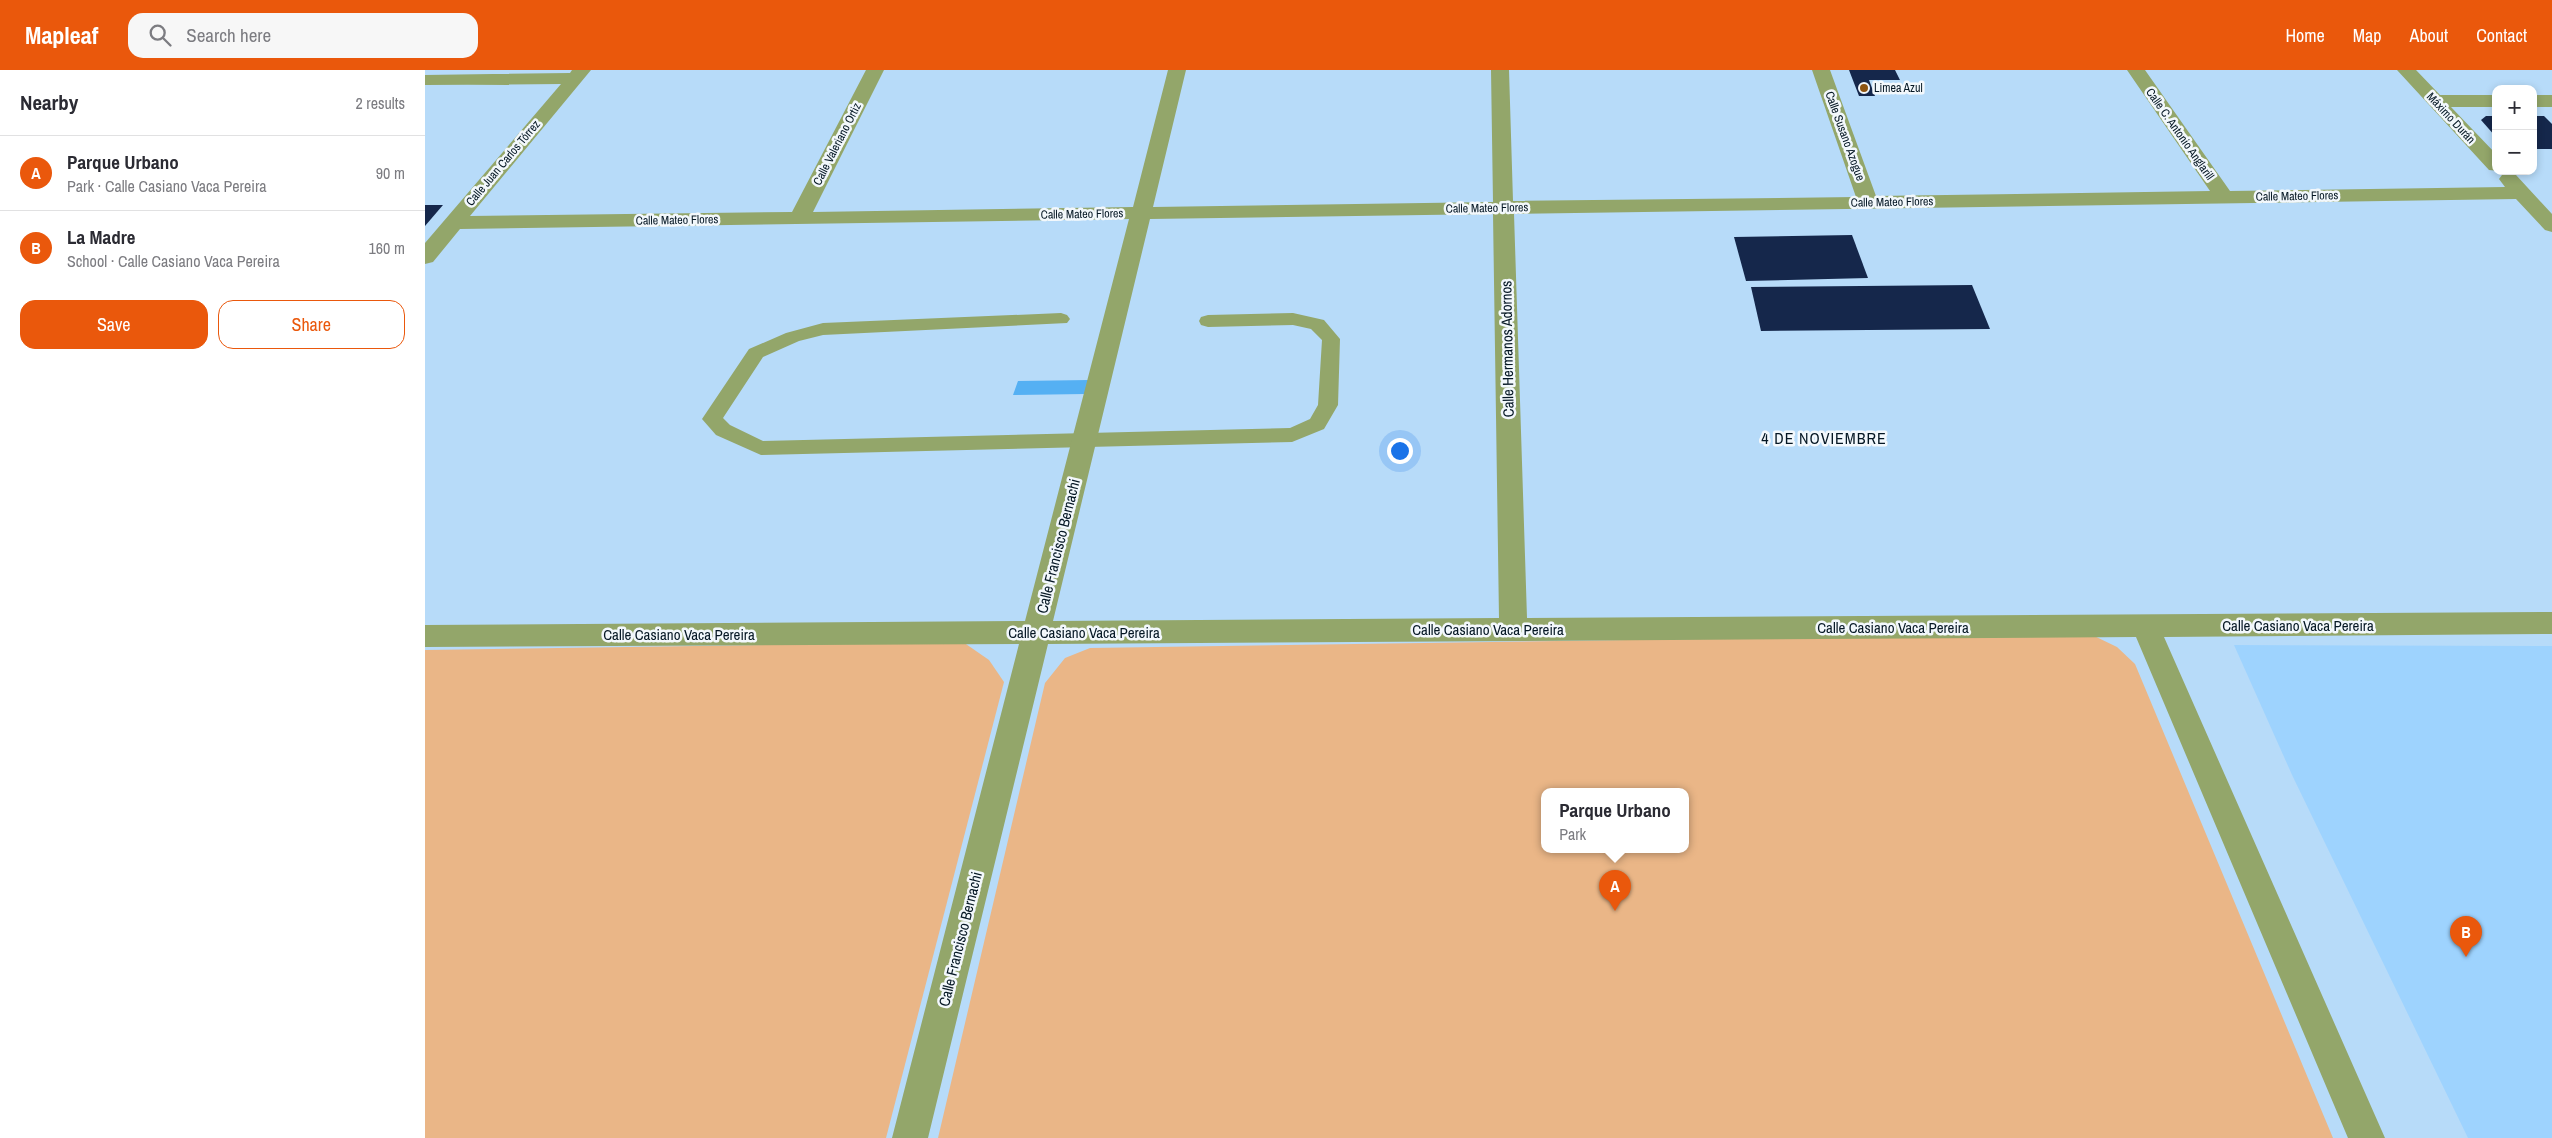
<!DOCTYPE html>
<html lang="en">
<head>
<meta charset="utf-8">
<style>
	body { margin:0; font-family:"Archivo Narrow",sans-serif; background:#f7f7f7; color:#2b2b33 }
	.controls { position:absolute; right:15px; top:15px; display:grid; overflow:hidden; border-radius:10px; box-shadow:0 2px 8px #0003 }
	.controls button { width:45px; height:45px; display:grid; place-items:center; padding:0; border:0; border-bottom:1px solid #e1e1e2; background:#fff; color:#2b2b33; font:25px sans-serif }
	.you { position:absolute; left:974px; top:380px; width:18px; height:18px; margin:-12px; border:4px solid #fff; border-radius:50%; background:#1a73e8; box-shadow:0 0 0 8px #1a73e833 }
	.badge { display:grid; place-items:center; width:32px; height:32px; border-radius:50%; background:#ea580c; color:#fff; font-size:16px; font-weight:700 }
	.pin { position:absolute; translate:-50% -41px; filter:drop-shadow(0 1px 2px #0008) }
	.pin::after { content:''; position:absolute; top:26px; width:18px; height:15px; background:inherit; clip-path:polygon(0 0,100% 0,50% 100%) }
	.popup { position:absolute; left:1116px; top:718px; width:148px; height:65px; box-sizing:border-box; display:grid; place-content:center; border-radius:10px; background:#fff; filter:drop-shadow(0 1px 4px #0005); font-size:16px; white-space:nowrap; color:#7c7c81 }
	.popup b { font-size:19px; color:#2b2b33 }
	.popup::after { content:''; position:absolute; left:50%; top:100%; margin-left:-10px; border:10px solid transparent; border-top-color:#fff }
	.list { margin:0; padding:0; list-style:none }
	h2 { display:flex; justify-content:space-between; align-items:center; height:65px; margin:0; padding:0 20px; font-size:21px }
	h2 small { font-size:16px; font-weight:400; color:#7c7c81 }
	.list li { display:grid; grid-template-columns:32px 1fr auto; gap:15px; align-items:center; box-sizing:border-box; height:75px; padding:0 20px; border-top:1px solid #e1e1e2 }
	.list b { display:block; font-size:19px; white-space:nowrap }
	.list p { margin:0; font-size:16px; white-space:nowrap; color:#7c7c81 }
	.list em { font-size:16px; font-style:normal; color:#7c7c81 }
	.actions { display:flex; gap:10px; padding:15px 20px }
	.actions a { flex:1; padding:11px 0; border:1px solid #ea580c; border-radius:15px; text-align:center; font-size:18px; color:#ea580c }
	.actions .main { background:#ea580c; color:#fff }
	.icon { flex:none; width:28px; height:28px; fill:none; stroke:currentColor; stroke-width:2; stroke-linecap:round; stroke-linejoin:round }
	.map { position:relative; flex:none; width:2127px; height:1068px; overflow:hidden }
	header { display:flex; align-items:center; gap:30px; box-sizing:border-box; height:70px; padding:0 25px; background:#ea580c; color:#fff }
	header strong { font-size:24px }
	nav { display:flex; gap:28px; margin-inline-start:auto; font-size:18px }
	.search { width:350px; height:45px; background:#f7f7f7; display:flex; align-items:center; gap:12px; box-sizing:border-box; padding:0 18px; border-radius:15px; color:#7c7c81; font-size:19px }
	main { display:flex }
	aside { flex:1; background:#fff }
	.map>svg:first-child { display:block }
	.built { fill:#9ed3fe }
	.green { fill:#eab687; fill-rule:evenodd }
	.water { fill:#55b0f3 }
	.building { fill:#15274b }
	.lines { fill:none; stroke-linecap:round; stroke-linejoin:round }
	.service { fill:#93a66a; fill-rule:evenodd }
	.minor { fill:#93a66a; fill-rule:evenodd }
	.poi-dot { fill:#8e5410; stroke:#f3f8fc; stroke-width:2 }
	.labels { text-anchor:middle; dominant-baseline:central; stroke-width:5; stroke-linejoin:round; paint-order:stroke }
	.far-poi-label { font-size:12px; fill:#051724; stroke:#f3f8fc; text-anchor:start }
	.far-street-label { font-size:12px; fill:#051724; stroke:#f3f8fc }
	.street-label { font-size:15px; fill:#051724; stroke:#f3f8fc }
	.neighbourhood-label { font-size:16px; letter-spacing:1px; fill:#051724; stroke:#f3f8fc }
</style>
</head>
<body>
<header>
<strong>Mapleaf</strong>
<div class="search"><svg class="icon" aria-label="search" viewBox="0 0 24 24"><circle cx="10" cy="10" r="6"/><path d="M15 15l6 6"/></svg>Search here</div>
<nav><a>Home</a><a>Map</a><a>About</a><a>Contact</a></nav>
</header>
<main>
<aside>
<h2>Nearby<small>2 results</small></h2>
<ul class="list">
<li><span class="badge">A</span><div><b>Parque Urbano</b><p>Park · Calle Casiano Vaca Pereira</p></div><em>90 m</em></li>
<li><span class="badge">B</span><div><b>La Madre</b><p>School · Calle Casiano Vaca Pereira</p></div><em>160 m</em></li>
</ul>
<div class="actions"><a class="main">Save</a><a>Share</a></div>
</aside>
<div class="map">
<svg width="2127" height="1068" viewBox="0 0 2127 1068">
	<rect width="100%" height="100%" fill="#b7dbf9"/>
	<path class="built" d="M1809,575L2127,576V1068H2043L1868,707Z"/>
	<g class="green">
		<path d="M1663,563L1692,577L1710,594L1908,1068H513L620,613L640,588L665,578ZM1120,722H1260V780H1120Z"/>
		<path d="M538,572L564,590L579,612L461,1068H0V580Z"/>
	</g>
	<path class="water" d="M664,310L660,324L588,325L593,311Z"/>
	<g class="building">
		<path d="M1424,0H1470L1475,10H1444L1450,26H1434Z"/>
		<path d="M2061,46H2071V67L2056,50Z"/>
		<path d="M2108,46H2119L2127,54V79H2108Z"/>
		<path d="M0,135H18L0,156Z"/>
		<path d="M1427,165L1443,208L1321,211L1309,167Z"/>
		<path d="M1547,215L1565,259L1336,261L1326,217Z"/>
	</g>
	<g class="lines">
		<path class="service" d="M636,243L642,245L645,249L642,253L398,265L374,271L338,287L298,348L305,355L338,371L865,358L885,349L893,335L897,270L886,259L868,255L783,257L776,255L774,251L776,247L783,245L868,243L899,250L915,269L913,335L899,359L867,372L336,385L291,365L277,349L324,279L361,263L398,253Z"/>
		<g class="minor">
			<path d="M147,0H166L45,146L367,142L441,0H459L388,142L708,137L743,0H761L728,137L1068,132L1066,0H1084L1088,131L1431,127L1387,0H1405L1451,126L1785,121L1702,0H1720L1805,121L2080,117L2074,109L2077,105H2091L2127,144V162L2120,160L2091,129L1089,144L1102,548L2127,542V564L1739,567L1960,1068H1923L1711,567L623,574L503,1068H467L594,574L0,577V555L600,551L704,149L35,159L8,192L0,194V173L136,14L0,15V5L145,3ZM1068,144L1074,548L628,551L725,149Z"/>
			<path d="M1972,0H1991L2015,25H2071V37H2026L2071,84V101H2074L2064,100Z"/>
			<rect x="2108" y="25" width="19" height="12"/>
		</g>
	</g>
	<circle class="poi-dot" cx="1439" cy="18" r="5"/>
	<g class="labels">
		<g class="far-poi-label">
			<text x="1449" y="18">Limea Azul</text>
		</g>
		<g class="far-street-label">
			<text transform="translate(2026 48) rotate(47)">Máximo Durán</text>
			<text transform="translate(1755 64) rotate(55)">Calle C. Antonio Anglarill</text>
			<text transform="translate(1420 66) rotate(70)">Calle Susano Azogue</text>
			<text transform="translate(412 74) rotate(-63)">Calle Valeriano Ortiz</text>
			<text transform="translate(78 93) rotate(-50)">Calle Juan Carlos Tórrez</text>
			<text transform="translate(1872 126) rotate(-1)">Calle Mateo Flores</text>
			<text transform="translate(1467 132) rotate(-1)">Calle Mateo Flores</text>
			<text transform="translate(1062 138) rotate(-1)">Calle Mateo Flores</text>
			<text transform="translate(657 144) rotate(-1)">Calle Mateo Flores</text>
			<text transform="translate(252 150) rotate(-1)">Calle Mateo Flores</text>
		</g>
		<g class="street-label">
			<text transform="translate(1082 279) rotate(-91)">Calle Hermanos Adornos</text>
			<text transform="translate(633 476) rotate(-76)">Calle Francisco Bernachi</text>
			<text x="1873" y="555">Calle Casiano Vaca Pereira</text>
			<text x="1468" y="557">Calle Casiano Vaca Pereira</text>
			<text x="1063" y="559">Calle Casiano Vaca Pereira</text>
			<text x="659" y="562">Calle Casiano Vaca Pereira</text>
			<text x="254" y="564">Calle Casiano Vaca Pereira</text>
			<text transform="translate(535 869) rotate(-76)">Calle Francisco Bernachi</text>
		</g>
		<g class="neighbourhood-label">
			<text x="1399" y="368">4 DE NOVIEMBRE</text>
		</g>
	</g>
</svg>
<div class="controls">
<button>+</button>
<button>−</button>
</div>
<div class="you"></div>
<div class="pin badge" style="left:1190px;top:841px">A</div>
<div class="popup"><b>Parque Urbano</b>Park</div>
<div class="pin badge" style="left:2041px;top:887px">B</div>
</div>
</main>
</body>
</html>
